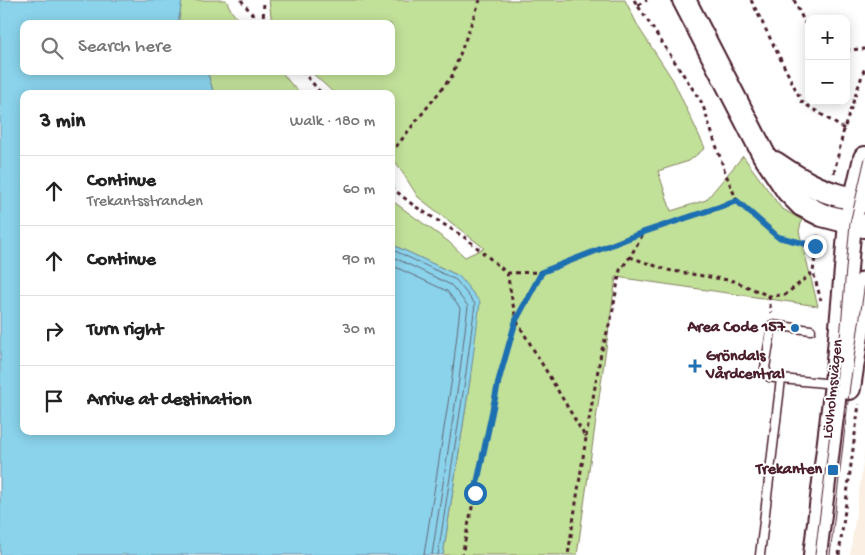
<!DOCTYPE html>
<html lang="en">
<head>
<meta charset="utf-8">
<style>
	body { margin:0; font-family:"Gochi Hand",sans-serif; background:#f6f6f6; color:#222 }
	.controls { position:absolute; right:15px; top:15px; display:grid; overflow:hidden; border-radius:10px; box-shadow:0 2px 12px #0003 }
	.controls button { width:45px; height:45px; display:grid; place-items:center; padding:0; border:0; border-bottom:1px solid #e0e0e0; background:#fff; color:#222; font:25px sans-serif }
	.stop { position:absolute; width:15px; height:15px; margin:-11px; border:4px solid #1f6fb2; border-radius:50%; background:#fff }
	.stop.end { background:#1f6fb2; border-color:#fff; box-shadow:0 1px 5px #0008 }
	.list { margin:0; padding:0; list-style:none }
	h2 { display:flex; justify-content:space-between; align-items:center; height:65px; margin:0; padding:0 20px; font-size:21px }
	h2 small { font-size:16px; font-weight:400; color:#767676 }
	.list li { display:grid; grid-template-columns:32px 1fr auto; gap:15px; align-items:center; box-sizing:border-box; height:70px; padding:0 20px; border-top:1px solid #e0e0e0 }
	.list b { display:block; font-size:19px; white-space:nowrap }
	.list p { margin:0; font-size:16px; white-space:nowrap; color:#767676 }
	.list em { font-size:16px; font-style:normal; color:#767676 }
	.icon { flex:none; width:28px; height:28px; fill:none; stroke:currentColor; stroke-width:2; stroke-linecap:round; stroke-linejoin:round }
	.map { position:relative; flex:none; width:865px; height:555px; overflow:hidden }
	.search { position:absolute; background:#fff; box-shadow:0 2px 12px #0003; left:20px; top:20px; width:375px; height:55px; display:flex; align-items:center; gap:12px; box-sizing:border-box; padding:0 18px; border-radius:10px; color:#767676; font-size:19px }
	.panel { position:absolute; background:#fff; box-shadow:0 2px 12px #0003; left:20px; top:90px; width:375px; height:345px; border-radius:10px }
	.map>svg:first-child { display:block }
	.built { fill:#faefe2 }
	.green { fill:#c1e098; stroke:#868062 }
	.water { fill:#8ad3eb; stroke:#708b9e }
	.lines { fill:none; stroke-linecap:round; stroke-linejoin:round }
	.shore { stroke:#646778; stroke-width:1 }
	.lane-casing { stroke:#4a1f2b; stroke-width:11 }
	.secondary-casing { stroke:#4a1f2b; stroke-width:26 }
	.path { stroke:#4a1f2b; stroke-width:3; stroke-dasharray:4 4; stroke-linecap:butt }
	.lane { stroke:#fff; stroke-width:8 }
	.secondary { stroke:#fff; stroke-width:22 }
	.tram { stroke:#4a1f2b; stroke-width:1 }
	.route { stroke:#1f6fb2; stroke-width:6 }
	.poi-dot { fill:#1f6fb2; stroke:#fff; stroke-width:2 }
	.labels { text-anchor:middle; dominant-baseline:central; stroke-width:4; stroke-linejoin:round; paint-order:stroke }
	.poi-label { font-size:16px; font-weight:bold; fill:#4a1f2b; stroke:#fff; text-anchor:end }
	.street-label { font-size:16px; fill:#4a1f2b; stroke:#fff }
</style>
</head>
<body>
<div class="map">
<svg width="865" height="555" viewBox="0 0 865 555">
	<rect width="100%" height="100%" fill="#fff"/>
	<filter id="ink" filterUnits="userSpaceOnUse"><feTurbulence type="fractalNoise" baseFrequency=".02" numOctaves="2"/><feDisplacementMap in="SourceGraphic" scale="10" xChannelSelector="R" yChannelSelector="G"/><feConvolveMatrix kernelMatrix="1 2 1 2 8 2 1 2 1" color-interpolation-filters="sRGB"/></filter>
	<g filter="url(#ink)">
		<path class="built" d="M865,449V555H850Z"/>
		<g class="green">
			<path d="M182,0H226L232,12L242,24H178Z"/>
			<path d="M269,0H625L639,28L673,80L705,148L689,161L658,171L671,211L706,200L743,156L781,208L802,220L799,231L818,306L616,277L577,555H443L470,380L459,276L391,244V200L449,242L465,257L484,248L418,197L397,164L391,157V94H335L310,71H391V24H272Z"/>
			<path d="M207,71H281L291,84L302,94H214Z"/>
		</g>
		<path class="water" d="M0,0H182L178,24H24V71H207L214,94H24V431H391V244L459,276L480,302L470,380L443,555H0Z"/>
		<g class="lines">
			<g class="shore">
				<path d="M391,249L456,280L475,304L465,380L438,555"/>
				<path d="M391,256L451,285L468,306L459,379L432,555"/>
				<path d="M391,265L447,291L460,308L452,378L424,555"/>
			</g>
			<defs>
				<g id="lane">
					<path d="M781,379L769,377L765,368L772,325L811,330"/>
					<path d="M760,555L781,379L835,384"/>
				</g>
				<g id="secondary">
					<path d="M684,0L764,155L788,191L802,205L822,215L864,226"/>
					<path d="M775,163C807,185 827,195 865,201"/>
					<path d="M849,388L865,283"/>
					<path d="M815,555L836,384L850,223L865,158"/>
				</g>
			</defs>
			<use href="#lane" class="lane-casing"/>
			<use href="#secondary" class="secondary-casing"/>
			<g class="path">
				<path d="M241,0L260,24"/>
				<path d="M634,0L702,103L725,172L737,201L778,237L829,248"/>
				<path d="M751,0L802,102L844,129"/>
				<path d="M794,0L809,32"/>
				<path d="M638,5L647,0"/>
				<path d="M263,24L264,0"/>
				<path d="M846,50L865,49"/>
				<path d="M302,71L322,94"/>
				<path d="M391,153L452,76L480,0"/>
				<path d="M834,173L844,129L865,67"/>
				<path d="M391,187L413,205L467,239L507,273L516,320L499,379L462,555"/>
				<path d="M818,235L813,272L821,300"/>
				<path d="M630,257L667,270L734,281L769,296L785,295L813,272"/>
				<path d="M542,272L516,320L586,438L568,555"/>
				<path d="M507,273L542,272L644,232L737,201"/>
				<path d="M769,296L771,313"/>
				<path d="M586,437L601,353L612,315L620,270L630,257L644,232"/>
				<path d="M839,555L859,404"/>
			</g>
			<use href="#lane" class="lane"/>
			<use href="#secondary" class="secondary"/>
			<g class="tram">
				<path d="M815,555L836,384L850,223L865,158"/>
				<path d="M830,555L850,385L865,283"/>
			</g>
		</g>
	</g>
	<g class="lines" filter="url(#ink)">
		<path class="route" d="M475,493L499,379L516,320L542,272L644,232L737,201L778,237L815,246"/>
	</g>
	<g class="poi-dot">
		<circle cx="795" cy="328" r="5"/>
		<path d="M692.5 358.5h5v5h5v5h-5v5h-5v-5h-5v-5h5z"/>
		<rect x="827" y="464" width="12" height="12" rx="2.5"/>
	</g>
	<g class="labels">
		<g class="poi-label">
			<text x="785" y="328">Area Code 157</text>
			<text x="706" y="357" text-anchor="start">Gröndals<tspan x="706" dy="18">Vårdcentral</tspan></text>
			<text x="822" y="470">Trekanten</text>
		</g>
		<g class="street-label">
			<text transform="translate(834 389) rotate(-84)">Lövholmsvägen</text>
		</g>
	</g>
</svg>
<div class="controls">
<button>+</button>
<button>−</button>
</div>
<div class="stop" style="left:475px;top:493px"></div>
<div class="stop end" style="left:815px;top:246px"></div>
<div class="search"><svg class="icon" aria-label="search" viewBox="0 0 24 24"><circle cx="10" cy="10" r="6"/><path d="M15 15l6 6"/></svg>Search here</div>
<section class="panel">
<h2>3 min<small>Walk · 180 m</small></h2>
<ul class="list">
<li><svg class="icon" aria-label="ahead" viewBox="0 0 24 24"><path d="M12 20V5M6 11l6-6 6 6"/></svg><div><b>Continue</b><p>Trekantsstranden</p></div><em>60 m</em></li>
<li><svg class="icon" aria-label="ahead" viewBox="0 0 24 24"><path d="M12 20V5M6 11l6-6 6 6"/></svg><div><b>Continue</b></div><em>90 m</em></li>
<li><svg class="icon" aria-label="right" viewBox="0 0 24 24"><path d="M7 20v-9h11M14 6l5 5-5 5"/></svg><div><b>Turn right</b></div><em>30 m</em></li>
<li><svg class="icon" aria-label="arrive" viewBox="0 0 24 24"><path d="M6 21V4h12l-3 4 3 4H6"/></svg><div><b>Arrive at destination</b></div></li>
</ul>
</section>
</div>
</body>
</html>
